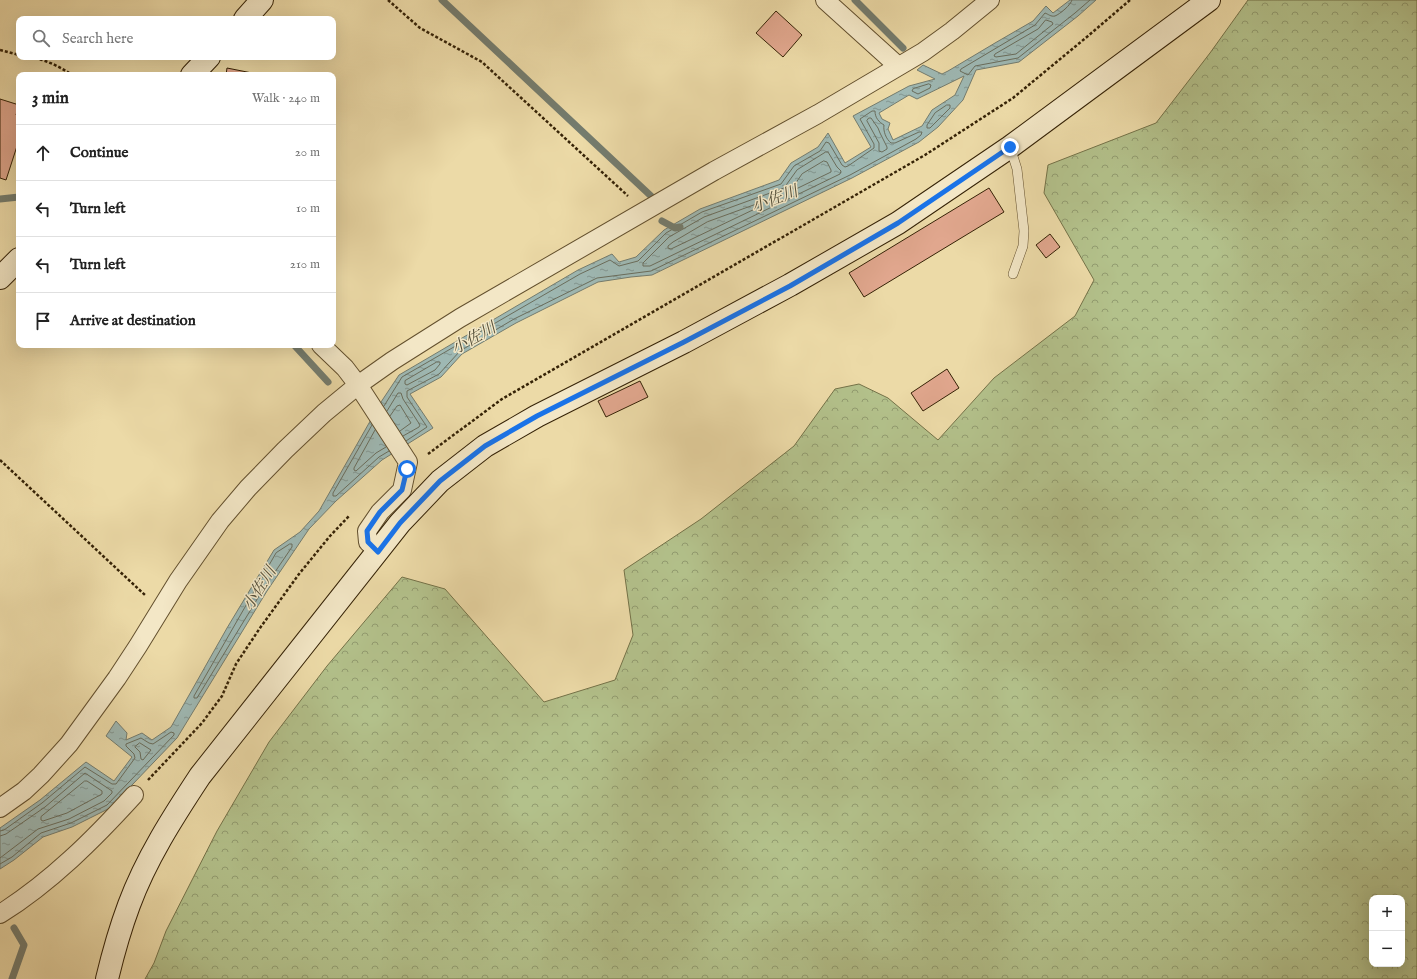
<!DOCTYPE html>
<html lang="en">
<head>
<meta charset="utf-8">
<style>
	body { margin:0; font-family:"IM FELL English","Noto Serif JP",serif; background:#f6f6f6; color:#222 }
	.controls { position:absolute; right:12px; bottom:12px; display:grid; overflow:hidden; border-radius:8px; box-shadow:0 4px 16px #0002 }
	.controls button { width:36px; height:36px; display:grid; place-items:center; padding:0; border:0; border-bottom:1px solid #e0e0e0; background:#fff; color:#222; font:20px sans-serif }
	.stop { position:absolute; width:12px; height:12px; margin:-9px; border:3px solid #1a73e8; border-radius:50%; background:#fff }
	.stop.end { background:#1a73e8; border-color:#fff; box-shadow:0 1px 4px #0008 }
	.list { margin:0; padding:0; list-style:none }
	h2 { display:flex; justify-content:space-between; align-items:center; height:52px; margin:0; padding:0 16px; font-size:17px }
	h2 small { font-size:13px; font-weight:400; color:#767676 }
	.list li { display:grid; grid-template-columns:26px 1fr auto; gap:12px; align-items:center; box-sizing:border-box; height:56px; padding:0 16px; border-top:1px solid #e0e0e0 }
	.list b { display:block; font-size:15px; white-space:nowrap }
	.list em { font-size:13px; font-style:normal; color:#767676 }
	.icon { flex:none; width:22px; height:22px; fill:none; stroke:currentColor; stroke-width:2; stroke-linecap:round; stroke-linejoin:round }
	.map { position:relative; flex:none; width:1417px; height:979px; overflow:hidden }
	.search { position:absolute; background:#fff; box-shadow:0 4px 16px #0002; left:16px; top:16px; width:320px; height:44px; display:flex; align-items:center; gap:10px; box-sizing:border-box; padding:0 14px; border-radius:8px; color:#767676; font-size:15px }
	.panel { position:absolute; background:#fff; box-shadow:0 4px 16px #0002; left:16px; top:72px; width:320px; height:276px; border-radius:8px }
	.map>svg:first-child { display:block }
	.forest { fill:url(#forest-crowns); stroke:#747248; fill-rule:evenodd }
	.water { fill:url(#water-ripples); stroke:#747c6e; fill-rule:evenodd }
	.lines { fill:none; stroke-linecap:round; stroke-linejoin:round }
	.shore { stroke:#6a6d5c; stroke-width:1 }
	.stream { stroke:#747c6e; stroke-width:7 }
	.building { fill:#e1a78e; stroke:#352206 }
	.lane-casing { stroke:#63502e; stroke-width:10 }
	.street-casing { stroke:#63502e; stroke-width:20 }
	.secondary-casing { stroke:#352206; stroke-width:24 }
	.path { stroke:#352206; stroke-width:2.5; stroke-dasharray:3 2; stroke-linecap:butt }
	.lane { stroke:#f3e7c6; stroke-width:9 }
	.street { stroke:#f3e7c6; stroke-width:18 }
	.secondary { stroke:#f3e7c6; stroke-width:22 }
	.route { stroke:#1a73e8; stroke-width:5 }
	.labels { text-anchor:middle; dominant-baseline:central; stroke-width:3; stroke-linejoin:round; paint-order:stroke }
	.water-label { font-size:16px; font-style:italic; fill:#544f3a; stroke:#f3e7c6 }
</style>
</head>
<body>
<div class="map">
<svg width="1417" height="979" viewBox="0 0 1417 979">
	<defs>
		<pattern id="forest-crowns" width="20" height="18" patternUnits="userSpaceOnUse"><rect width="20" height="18" fill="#b3c18b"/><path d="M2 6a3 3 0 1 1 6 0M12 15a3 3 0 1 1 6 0" fill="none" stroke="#929c70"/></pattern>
		<pattern id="water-ripples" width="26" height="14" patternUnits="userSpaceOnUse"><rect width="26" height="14" fill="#9eb8b3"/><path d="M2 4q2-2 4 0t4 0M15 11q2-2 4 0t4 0" fill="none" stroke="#829590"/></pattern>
	</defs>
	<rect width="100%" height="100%" fill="#ecdaa7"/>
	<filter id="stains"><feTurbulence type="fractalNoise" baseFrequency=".005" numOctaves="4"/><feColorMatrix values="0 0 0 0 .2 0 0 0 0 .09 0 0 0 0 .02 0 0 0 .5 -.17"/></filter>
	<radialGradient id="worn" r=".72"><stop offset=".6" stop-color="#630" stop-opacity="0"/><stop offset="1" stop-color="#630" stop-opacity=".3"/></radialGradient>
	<path class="forest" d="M1248,0H1417V979H145L154,963L166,931L217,831L269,742L327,666L402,577L445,589L544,702L615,680L633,635L624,570L701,519L794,446L835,389L859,384L888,398L938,440L994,378L1075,316L1094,280L1044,193L1048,165L1156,123L1210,53ZM1372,898H1402V964H1372Z"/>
	<path class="water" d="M1070,0H1096L1078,16L1019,62L976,70L963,100L938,127L919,142L852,178L652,275L631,277L598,282L516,323L462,354L441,377L410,394L433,428L382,460L336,501L309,529L267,591L177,738L110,808L72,827L43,837L14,860L0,869V828L40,800L86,762L114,781L132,757L106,736L116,721L127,733L126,740L142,733L152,740L171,727L227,628L274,550L300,532L319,511L381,402L399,375L578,270L612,254L619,262L636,257L664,230L700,209L779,180L791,163L818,147L828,133L845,163L871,147L853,116L909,86L935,79L917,70L923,65L942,74L948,71L995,43L1033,21L1046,6L1053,13ZM964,76L955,95L932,110L922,126L893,140L888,129L890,123L882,119L879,113L909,95L917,99Z"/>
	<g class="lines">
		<g class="shore">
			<path d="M1072,0C1071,5 1060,14 1055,16C1051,17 1048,14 1045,13L1035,25L961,69L960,71L968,75L975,66L1018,58L1075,13L1090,0"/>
			<path d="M1046,20L1052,22L1053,24L1016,54L996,57L994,56L995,54L1038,29Z"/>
			<path d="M929,84L931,85L930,88L918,94L912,91L913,89Z"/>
			<path d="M947,105H950V108L930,128H927V125L935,113Z"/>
			<path d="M869,118H871L878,128L880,133L887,147V149L882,152L879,151V143L867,121Z"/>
			<path d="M826,152H828L837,167L841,171L840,174L650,266H643V263L669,237L704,217L784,188L797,170Z"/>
			<path d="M824,161L827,162L831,170V172L796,189H793V187L802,174Z"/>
			<path d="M757,204L760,205L759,207L671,249L668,248V246L673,242L707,222Z"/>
			<path d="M437,362H440V364L435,370L407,385L405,384V381Z"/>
			<path d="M384,406L402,377L580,274L610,260L619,266L638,261L666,233L702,212L781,184L794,166L820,151L826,142L829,143L842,165L845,167L848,166L874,148V144L860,119L872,111H875C875,118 879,122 884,125C883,131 886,139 891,143H895L919,132H922L921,135L916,139L850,175L651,271L597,278L514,319L460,351L439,374L407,391V397L427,427L406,441"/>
			<path d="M387,411L398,393H401L403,399L420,425L419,427L403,436"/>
			<path d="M390,416L397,406L400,405L411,423L400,431"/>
			<path d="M372,425L333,493V496H336L379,457L389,451"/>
			<path d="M375,430L354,468V470L356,471L376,453L386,447"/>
			<path d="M290,544H292V547L264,588L197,698H194V696L276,553Z"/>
			<path d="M140,743L151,750L143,760L141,759L140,752L135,747Z"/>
			<path d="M85,781H87L102,791V794L67,813L43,821L41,820V817Z"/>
			<path d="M0,831L4,830L42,803L85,767L112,784H116L135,758L134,754L126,746V744L141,738L149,743L153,744L171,732L174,733V735L107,805L71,823L41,833L12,857L0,864"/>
			<path d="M0,836L6,834L45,807L85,773L112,791V793L104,801L69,819L38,829L0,858"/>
		</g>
		<g class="stream">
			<path d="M442,0L651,196"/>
			<path d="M855,0L903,48"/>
			<path d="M0,199L19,197"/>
			<path d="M662,221L675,228L680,227"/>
			<path d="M294,345L328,382"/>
			<path d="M12,979L24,945L14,928"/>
		</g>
	</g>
	<g class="building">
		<path d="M776,11L802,35L783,57L756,33Z"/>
		<path d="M227,68L257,74V75H226Z"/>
		<path d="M0,99L19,105L16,115L19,116V140L6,180L0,178Z"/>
		<path d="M989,188L1004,212L864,297L849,273Z"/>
		<path d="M1050,234L1060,247L1046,258L1036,245Z"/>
		<path d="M947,369L959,388L923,411L911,393Z"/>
		<path d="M640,381L648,397L606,417L598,401Z"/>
	</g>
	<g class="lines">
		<defs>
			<path id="lane" d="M1010,147L1017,169L1024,231L1023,246L1013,274"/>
			<g id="street">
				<path d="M825,0L898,66"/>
				<path d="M321,345L345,368L358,385L408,462L402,490L380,512L367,531L368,542L378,551"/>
				<path d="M0,808L24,791L41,775L69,744L117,678L138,646L178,581L220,521L248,488L285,450L324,413L358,385L392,361L460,318L714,171L818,114L923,52L952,31L990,0"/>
				<path d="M0,914C51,882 94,839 134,795"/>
			</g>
			<g id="secondary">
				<path d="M245,19L262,0"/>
				<path d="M192,75L209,57"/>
				<path d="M0,278L19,259"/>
				<path d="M107,979C113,954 120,929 129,905C146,859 173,817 200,776L400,523L440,481L485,446L537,416L684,342L790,285L898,223L1010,147L1209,0"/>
			</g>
		</defs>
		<use href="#lane" class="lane-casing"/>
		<use href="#street" class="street-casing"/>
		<use href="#secondary" class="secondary-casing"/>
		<g class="path">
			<path d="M388,0L420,28L482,62L628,196"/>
			<path d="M0,50L19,55"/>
			<path d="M30,57C46,60 59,66 72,75"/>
			<path d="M428,454L502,399L925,155L1013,98L1088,36L1130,0"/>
			<path d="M0,460L146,596"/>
			<path d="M148,780L202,723L222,696L236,664L260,628L299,574L330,536L350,515"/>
		</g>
		<use href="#lane" class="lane"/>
		<use href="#street" class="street"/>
		<use href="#secondary" class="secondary"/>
	</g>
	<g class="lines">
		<path class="route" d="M407,469L402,490L380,512L367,531L368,542L378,552L400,523L440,481L485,446L537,416L684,342L790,286L898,223L1010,147"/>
	</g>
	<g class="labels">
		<g class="water-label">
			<text transform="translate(775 200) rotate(-21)">小佐川</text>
			<text transform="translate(474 339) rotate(-29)">小佐川</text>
			<text transform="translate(260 589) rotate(-58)">小佐川</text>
		</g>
	</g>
	<rect width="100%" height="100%" filter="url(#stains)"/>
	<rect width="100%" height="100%" fill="url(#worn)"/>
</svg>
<div class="controls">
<button>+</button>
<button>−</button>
</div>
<div class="stop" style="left:407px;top:469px"></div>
<div class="stop end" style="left:1010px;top:147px"></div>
<div class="search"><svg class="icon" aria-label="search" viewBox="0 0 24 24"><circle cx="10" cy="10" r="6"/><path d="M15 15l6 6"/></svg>Search here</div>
<section class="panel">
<h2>3 min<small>Walk · 240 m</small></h2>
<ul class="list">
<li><svg class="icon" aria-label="ahead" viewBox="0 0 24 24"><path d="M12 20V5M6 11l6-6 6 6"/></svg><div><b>Continue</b></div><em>20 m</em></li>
<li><svg class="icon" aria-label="left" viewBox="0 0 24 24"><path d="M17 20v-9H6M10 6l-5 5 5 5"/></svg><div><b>Turn left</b></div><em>10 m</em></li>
<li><svg class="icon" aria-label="left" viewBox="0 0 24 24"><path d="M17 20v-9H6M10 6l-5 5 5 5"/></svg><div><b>Turn left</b></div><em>210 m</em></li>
<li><svg class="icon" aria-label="arrive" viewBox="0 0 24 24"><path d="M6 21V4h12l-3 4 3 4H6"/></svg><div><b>Arrive at destination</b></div></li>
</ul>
</section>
</div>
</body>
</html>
